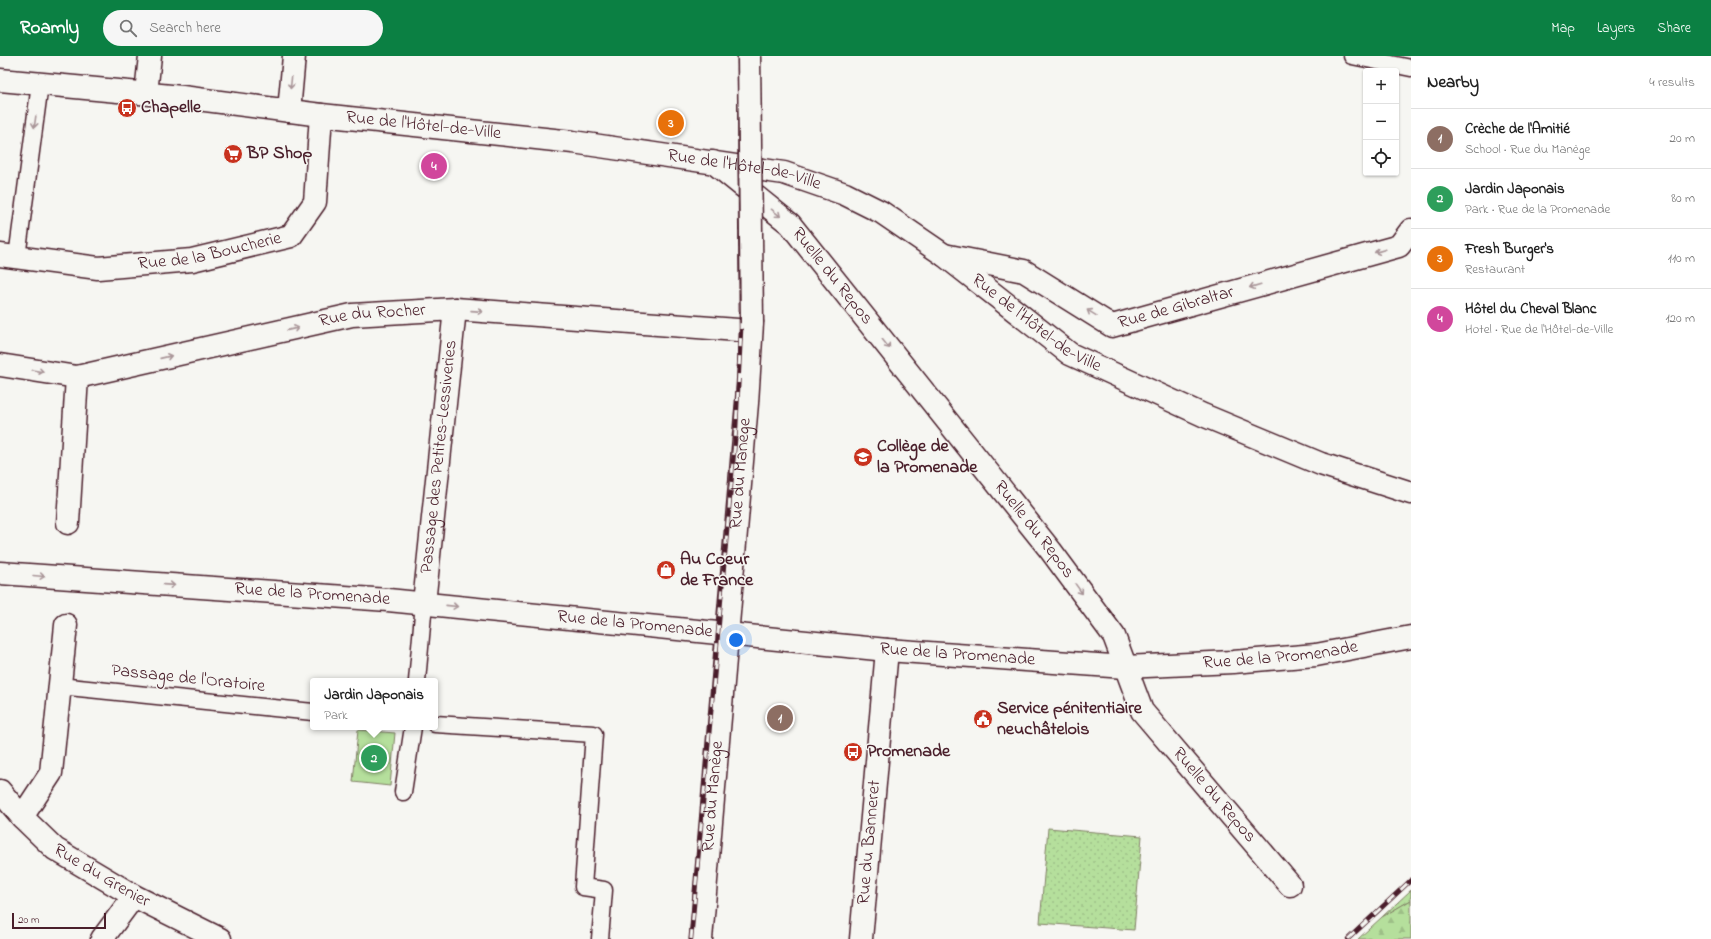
<!DOCTYPE html>
<html lang="en">
<head>
<meta charset="utf-8">
<style>
	body { margin:0; font-family:"Indie Flower",sans-serif; background:#f6f6f6; color:#222 }
	.controls { position:absolute; right:12px; top:12px; display:grid; overflow:hidden; border-radius:4px; box-shadow:0 1px 3px #0004 }
	.controls button { width:36px; height:36px; display:grid; place-items:center; padding:0; border:0; border-bottom:1px solid #e0e0e0; background:#fff; color:#222; font:20px sans-serif }
	.scale { position:absolute; left:12px; bottom:10px; width:94px; box-sizing:border-box; padding-left:4px; border:2px solid #4a1f2b; border-top:0; font-size:11px; line-height:14px; white-space:nowrap; color:#4a1f2b; -webkit-text-stroke:3px #f6f6f2; paint-order:stroke }
	.you { position:absolute; left:736px; top:584px; width:14px; height:14px; margin:-10px; border:3px solid #fff; border-radius:50%; background:#1a73e8; box-shadow:0 0 0 6px #1a73e833 }
	.badge { display:grid; place-items:center; width:26px; height:26px; border-radius:50%; background:#0b8043; color:#fff; font-size:13px; font-weight:700 }
	.pin { position:absolute; translate:-50% -50%; border:2px solid #fff; box-shadow:0 1px 4px #0006 }
	.popup { position:absolute; left:310px; top:622px; width:128px; height:52px; box-sizing:border-box; display:grid; place-content:center; border-radius:4px; background:#fff; filter:drop-shadow(0 1px 3px #0005); font-size:13px; white-space:nowrap; color:#767676 }
	.popup b { font-size:15px; color:#222 }
	.popup::after { content:''; position:absolute; left:50%; top:100%; margin-left:-8px; border:8px solid transparent; border-top-color:#fff }
	.list { margin:0; padding:0; list-style:none }
	h2 { display:flex; justify-content:space-between; align-items:center; height:52px; margin:0; padding:0 16px; font-size:17px }
	h2 small { font-size:13px; font-weight:400; color:#767676 }
	.list li { display:grid; grid-template-columns:26px 1fr auto; gap:12px; align-items:center; box-sizing:border-box; height:60px; padding:0 16px; border-top:1px solid #e0e0e0 }
	.list b { display:block; font-size:15px; white-space:nowrap }
	.list p { margin:0; font-size:13px; white-space:nowrap; color:#767676 }
	.list em { font-size:13px; font-style:normal; color:#767676 }
	.icon { flex:none; width:22px; height:22px; fill:none; stroke:currentColor; stroke-width:2; stroke-linecap:round; stroke-linejoin:round }
	.map { position:relative; flex:none; width:1411px; height:883px; overflow:hidden }
	header { display:flex; align-items:center; gap:24px; box-sizing:border-box; height:56px; padding:0 20px; background:#0b8043; color:#fff }
	header strong { font-size:19px }
	nav { display:flex; gap:22px; margin-inline-start:auto; font-size:14px }
	.search { width:280px; height:36px; background:#f6f6f6; display:flex; align-items:center; gap:10px; box-sizing:border-box; padding:0 14px; border-radius:22px; color:#767676; font-size:15px }
	main { display:flex }
	aside { flex:1; background:#fff }
	.map>svg:first-child { display:block }
	.grass { fill:url(#grass-dots); stroke:#807f64 }
	.forest { fill:url(#forest-firs); stroke:#807f64 }
	.garden { fill:#b5df9c; stroke:#807f64 }
	.lines { fill:none; stroke-linecap:round; stroke-linejoin:round }
	.lane-casing { stroke:#4a1f2b; stroke-width:19 }
	.street-casing { stroke:#4a1f2b; stroke-width:25 }
	.secondary-casing { stroke:#4a1f2b; stroke-width:25 }
	.lane { stroke:#f6f6f2; stroke-width:16 }
	.street { stroke:#f6f6f2; stroke-width:22 }
	.secondary { stroke:#f6f6f2; stroke-width:22 }
	.rail-casing { stroke:#4a1f2b; stroke-width:4.5 }
	.rail { stroke:#f6f6f2; stroke-width:3; stroke-dasharray:9; stroke-linecap:butt }
	.street-bridge-casing { stroke:#4a1f2b; stroke-width:25; stroke-linecap:butt }
	.street-bridge { stroke:#f6f6f2; stroke-width:22 }
	.oneway { stroke:#a99598 }
	.labels { text-anchor:middle; dominant-baseline:central; stroke-width:3; stroke-linejoin:round; paint-order:stroke }
	.poi-label { font-size:18px; font-weight:bold; fill:#4a1f2b; stroke:#f6f6f2; text-anchor:start }
	.street-label { font-size:18px; fill:#4a1f2b; stroke:#f6f6f2 }
</style>
</head>
<body>
<header>
<strong>Roamly</strong>
<div class="search"><svg class="icon" aria-label="search" viewBox="0 0 24 24"><circle cx="10" cy="10" r="6"/><path d="M15 15l6 6"/></svg>Search here</div>
<nav><a>Map</a><a>Layers</a><a>Share</a></nav>
</header>
<main>
<div class="map">
<svg width="1411" height="883" viewBox="0 0 1411 883">
	<defs>
		<pattern id="grass-dots" width="8" height="8" patternUnits="userSpaceOnUse"><rect width="8" height="8" fill="#b5df9c"/><path d="M2 2h.1M6 6h.1" fill="none" stroke="#9dbf87" stroke-width="1.8" stroke-linecap="round"/></pattern>
		<pattern id="forest-firs" width="22" height="20" patternUnits="userSpaceOnUse"><rect width="22" height="20" fill="#b5df9c"/><path d="M5 1l3.5 6h-7zM16 11l3.5 6h-7z" fill="#9dbf87"/></pattern>
	</defs>
	<rect width="100%" height="100%" fill="#f6f6f2"/>
	<filter id="ink" filterUnits="userSpaceOnUse"><feTurbulence type="fractalNoise" baseFrequency=".025" numOctaves="2"/><feDisplacementMap in="SourceGraphic" scale="8" xChannelSelector="R" yChannelSelector="G"/><feConvolveMatrix kernelMatrix="1 2 1 2 8 2 1 2 1" color-interpolation-filters="sRGB"/></filter>
	<g filter="url(#ink)">
		<g class="grass">
			<path d="M1048,772L1142,780L1134,874L1040,867Z"/>
			<path d="M1411,834V844L1382,861Z"/>
		</g>
		<path class="forest" d="M1411,844V883H1358L1382,861Z"/>
		<path class="garden" d="M358,674L395,677L390,730L353,726Z"/>
		<g class="lines">
			<defs>
				<g id="lane">
					<path d="M1352,0L1411,12"/>
					<path d="M17,201L40,28"/>
					<path d="M417,625L424,547"/>
					<path d="M59,630L313,656"/>
					<path d="M435,668L594,678L583,831L604,834L600,883"/>
					<path d="M403,736L413,671"/>
				</g>
				<g id="street">
					<path d="M146,37L150,0"/>
					<path d="M289,55L294,0"/>
					<path id="s1" d="M713,106L790,168L1051,495L1114,580L1142,655L1290,829"/>
					<path id="s2" d="M0,199L98,212L192,204L291,180L315,146L321,59"/>
					<path id="s3" d="M944,199L1024,215L1112,270L1399,190L1411,174"/>
					<path id="s4" d="M0,309L77,321L352,259L455,253L751,275"/>
					<path d="M68,467L77,321"/>
					<path id="s5" d="M0,517L388,544L887,594L1125,611L1233,606L1316,599L1411,581"/>
					<path id="s6" d="M424,547L455,253"/>
					<path id="s7" d="M0,735L22,761L55,793L134,840L220,883"/>
					<path d="M22,761L51,717L66,569"/>
					<path d="M102,883L134,840"/>
					<path id="s8" d="M701,883L747,347L752,267"/>
					<path id="s9" d="M861,883L887,594"/>
				</g>
				<g id="secondary">
					<path id="s10" d="M0,24L182,41L321,59L573,86L784,117L845,138L881,156L944,199L1070,298L1203,359L1321,408L1411,437"/>
				</g>
			</defs>
			<use href="#lane" class="lane-casing"/>
			<use href="#street" class="street-casing"/>
			<use href="#secondary" class="secondary-casing"/>
			<use href="#lane" class="lane"/>
			<use href="#street" class="street"/>
			<use href="#secondary" class="secondary"/>
			<defs>
				<g id="rail">
					<path d="M691,883L736,373L741,274L739,0"/>
					<path d="M1348,883L1411,824"/>
				</g>
			</defs>
			<use href="#rail" class="rail-casing"/>
			<use href="#rail" class="rail"/>
			<defs>
				<path id="street-bridge" d="M749,0L752,267"/>
			</defs>
			<use href="#street-bridge" class="street-bridge-casing"/>
			<use href="#street-bridge" class="street-bridge"/>
		</g>
		<defs><path id="oneway-shaft" d="M-6 0H5M1.5-3L5.5 0L1.5 3" fill="none" stroke-width="1.6" stroke-linecap="round" stroke-linejoin="round"/></defs>
		<g class="oneway">
			<use href="#oneway-shaft" transform="translate(291 27) rotate(96)"/>
			<use href="#oneway-shaft" transform="translate(35 66) rotate(98)"/>
			<use href="#oneway-shaft" transform="translate(776 157) rotate(39)"/>
			<use href="#oneway-shaft" transform="translate(1380 195) rotate(164)"/>
			<use href="#oneway-shaft" transform="translate(1255 230) rotate(164)"/>
			<use href="#oneway-shaft" transform="translate(477 255) rotate(4)"/>
			<use href="#oneway-shaft" transform="translate(1092 257) rotate(-148)"/>
			<use href="#oneway-shaft" transform="translate(293 273) rotate(-13)"/>
			<use href="#oneway-shaft" transform="translate(886 288) rotate(51)"/>
			<use href="#oneway-shaft" transform="translate(166 301) rotate(-13)"/>
			<use href="#oneway-shaft" transform="translate(38 315) rotate(9)"/>
			<use href="#oneway-shaft" transform="translate(39 520) rotate(5)"/>
			<use href="#oneway-shaft" transform="translate(169 529) rotate(4)"/>
			<use href="#oneway-shaft" transform="translate(1079 533) rotate(54)"/>
			<use href="#oneway-shaft" transform="translate(452 550) rotate(6)"/>
		</g>
	</g>
	<defs>
		<symbol id="bus-disc" viewBox="-11 -11 22 22"><circle r="9.5" fill="#c8321e" stroke="#f6f6f2"/><path d="M-5-6H5V4H4V6H2V4H-2V6H-4V4H-5ZM-3.5-4V0h7V-4ZM-3.5 1.2v1.5H-2V1.2ZM2 1.2v1.5H3.5V1.2Z" fill="#fff"/></symbol>
		<symbol id="supermarket-disc" viewBox="-11 -11 22 22"><circle r="9.5" fill="#c8321e" stroke="#f6f6f2"/><path d="M-6-5.5h2.5l.6 2H6L4.5 2H-2.5L-4.4-4H-6ZM-1.5 3.2a1.3 1.3 0 1 0 .1 0ZM3 3.2a1.3 1.3 0 1 0 .1 0Z" fill="#fff"/></symbol>
		<symbol id="school-disc" viewBox="-11 -11 22 22"><circle r="9.5" fill="#c8321e" stroke="#f6f6f2"/><path d="M0-5L7-2L0 1L-7-2ZM-4 1L0 2.5L4 1V4Q0 6-4 4Z" fill="#fff"/></symbol>
		<symbol id="shop-disc" viewBox="-11 -11 22 22"><circle r="9.5" fill="#c8321e" stroke="#f6f6f2"/><path d="M-5-2.5h2.3a2.7 3.5 0 0 1 5.4 0H5L5.5 6h-11ZM-1.5-2.5h3a1.5 2.3 0 0 0-3 0Z" fill="#fff"/></symbol>
		<symbol id="civic-disc" viewBox="-11 -11 22 22"><circle r="9.5" fill="#c8321e" stroke="#f6f6f2"/><path d="M-.6-6.5H3V-4.5H.6V-3L4-1V1h2V6H-6V1h2V-1L-.6-3ZM-1.2 2.5V6h2.4V2.5Z" fill="#fff"/></symbol>
	</defs>
	<g fill-rule="evenodd">
		<use href="#bus-disc" x="116" y="41" width="22" height="22"/>
		<use href="#supermarket-disc" x="222" y="87" width="22" height="22"/>
		<use href="#school-disc" x="852" y="390" width="22" height="22"/>
		<use href="#shop-disc" x="655" y="503" width="22" height="22"/>
		<use href="#civic-disc" x="972" y="652" width="22" height="22"/>
		<use href="#bus-disc" x="842" y="685" width="22" height="22"/>
	</g>
	<g class="labels">
		<g class="poi-label">
			<text x="141" y="52">Chapelle</text>
			<text x="247" y="98">BP Shop</text>
			<text x="877" y="391">Collège de<tspan x="877" dy="21">la Promenade</tspan></text>
			<text x="680" y="504">Au Coeur<tspan x="680" dy="21">de France</tspan></text>
			<text x="997" y="653">Service pénitentiaire<tspan x="997" dy="21">neuchâtelois</tspan></text>
			<text x="867" y="696">Promenade</text>
		</g>
		<g class="street-label">
			<text stroke="none"><textPath href="#s10" startOffset="426">Rue de l'Hôtel-de-Ville</textPath></text>
			<text stroke="none"><textPath href="#s10" startOffset="750">Rue de l'Hôtel-de-Ville</textPath></text>
			<text stroke="none"><textPath href="#s2" startOffset="212">Rue de la Boucherie</textPath></text>
			<text stroke="none"><textPath href="#s1" startOffset="166">Ruelle du Repos</textPath></text>
			<text stroke="none"><textPath href="#s3" startOffset="252">Rue de Gibraltar</textPath></text>
			<text stroke="none"><textPath href="#s4" startOffset="380">Rue du Rocher</textPath></text>
			<text stroke="none"><textPath href="#s10" startOffset="1086">Rue de l'Hôtel-de-Ville</textPath></text>
			<text stroke="none"><textPath href="#s6" startOffset="147">Passage des Petites-Lessiveries</textPath></text>
			<text stroke="none"><textPath href="#s8" startOffset="467">Rue du Manège</textPath></text>
			<text stroke="none"><textPath href="#s1" startOffset="490">Ruelle du Repos</textPath></text>
			<text stroke="none"><textPath href="#s5" startOffset="313">Rue de la Promenade</textPath></text>
			<text stroke="none"><textPath href="#s5" startOffset="637">Rue de la Promenade</textPath></text>
			<text stroke="none"><textPath href="#s5" startOffset="961">Rue de la Promenade</textPath></text>
			<text stroke="none"><textPath href="#s5" startOffset="1285">Rue de la Promenade</textPath></text>
			<text transform="translate(188 623) rotate(6)">Passage de l'Oratoire</text>
			<text stroke="none"><textPath href="#s1" startOffset="814">Ruelle du Repos</textPath></text>
			<text stroke="none"><textPath href="#s8" startOffset="143">Rue du Manège</textPath></text>
			<text stroke="none"><textPath href="#s9" startOffset="97">Rue du Banneret</textPath></text>
			<text stroke="none"><textPath href="#s7" startOffset="134">Rue du Grenier</textPath></text>
		</g>
	</g>
</svg>
<div class="controls">
<button>+</button>
<button>−</button>
<button><svg class="icon" aria-label="locate" viewBox="0 0 24 24"><circle cx="12" cy="12" r="6"/><path d="M12 2v4M12 18v4M2 12h4M18 12h4"/></svg></button>
</div>
<div class="scale">20 m</div>
<div class="you"></div>
<div class="pin badge" style="left:780px;top:662px;background:#8d6e63">1</div>
<div class="pin badge" style="left:374px;top:702px;background:#2e9e5b">2</div>
<div class="popup"><b>Jardin Japonais</b>Park</div>
<div class="pin badge" style="left:671px;top:67px;background:#e8710a">3</div>
<div class="pin badge" style="left:434px;top:110px;background:#d1479c">4</div>
</div>
<aside>
<h2>Nearby<small>4 results</small></h2>
<ul class="list">
<li><span class="badge" style="background:#8d6e63">1</span><div><b>Crèche de l'Amitié</b><p>School · Rue du Manège</p></div><em>20 m</em></li>
<li><span class="badge" style="background:#2e9e5b">2</span><div><b>Jardin Japonais</b><p>Park · Rue de la Promenade</p></div><em>80 m</em></li>
<li><span class="badge" style="background:#e8710a">3</span><div><b>Fresh Burger's</b><p>Restaurant</p></div><em>110 m</em></li>
<li><span class="badge" style="background:#d1479c">4</span><div><b>Hôtel du Cheval Blanc</b><p>Hotel · Rue de l'Hôtel-de-Ville</p></div><em>120 m</em></li>
</ul>
</aside>
</main>
</body>
</html>
